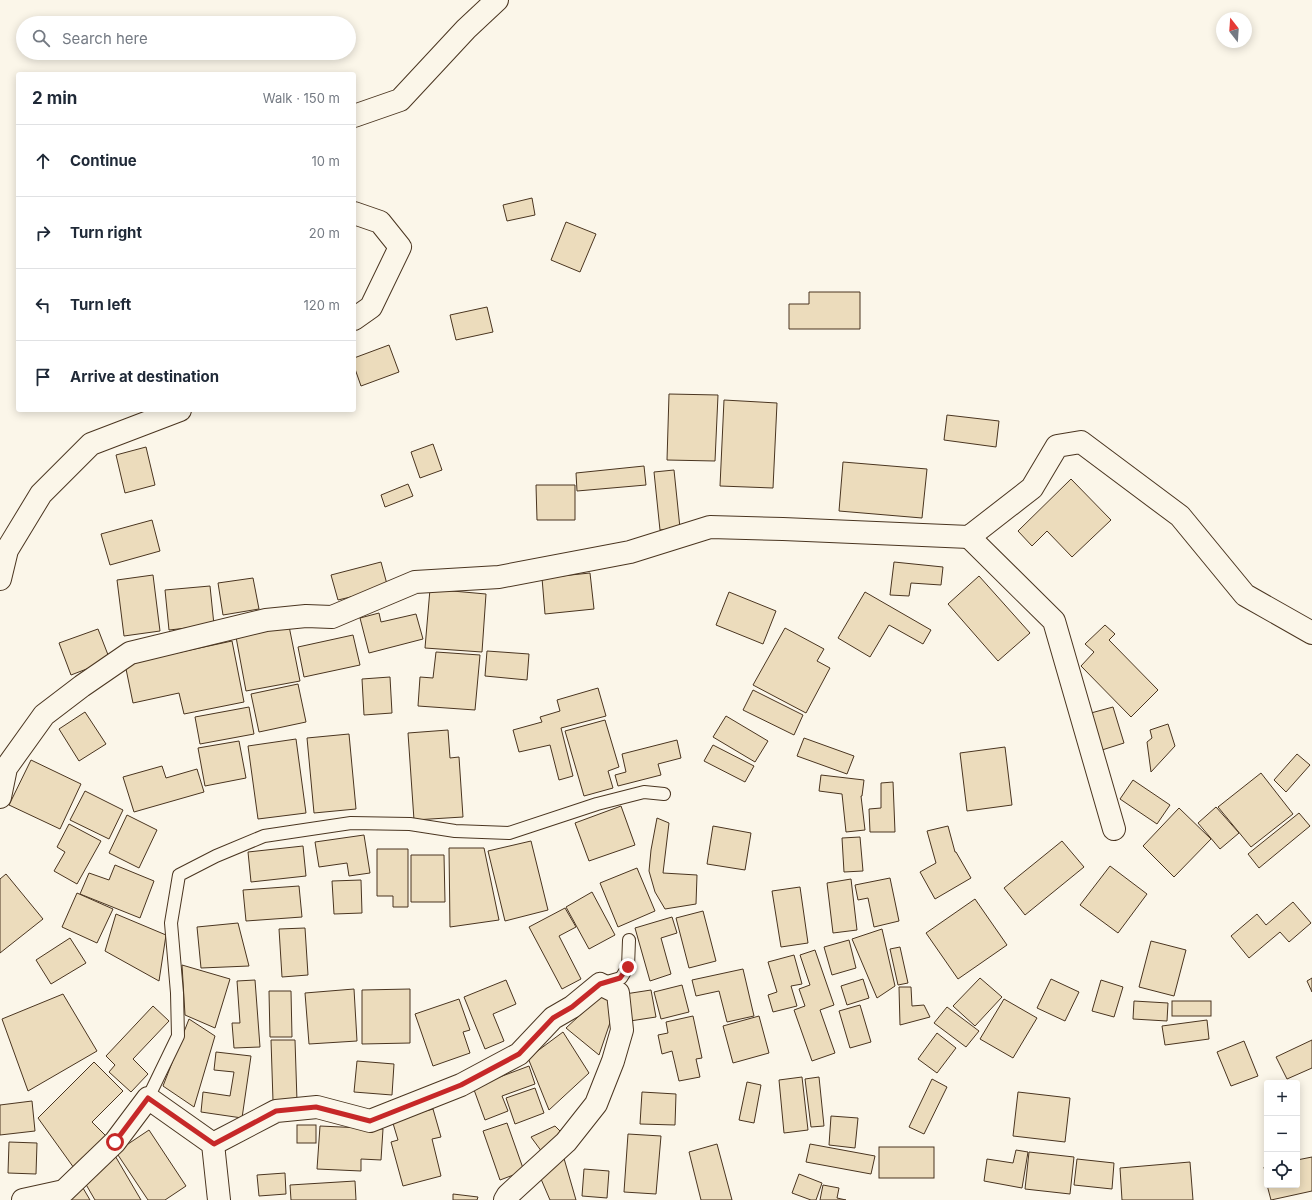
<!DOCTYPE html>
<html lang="en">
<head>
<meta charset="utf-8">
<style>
	body { margin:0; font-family:Inter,sans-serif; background:#f6f6f7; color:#1f2937 }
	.controls { position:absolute; right:12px; bottom:12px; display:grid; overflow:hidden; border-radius:4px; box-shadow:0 2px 10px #0003 }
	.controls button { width:36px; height:36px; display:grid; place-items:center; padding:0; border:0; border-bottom:1px solid #e0e1e3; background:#fff; color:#1f2937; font:20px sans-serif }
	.compass { position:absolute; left:1216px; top:12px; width:36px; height:36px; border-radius:50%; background:#fff; box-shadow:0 2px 10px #0003; rotate:343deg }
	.stop { position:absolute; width:12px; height:12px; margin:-9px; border:3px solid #c62828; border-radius:50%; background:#fff }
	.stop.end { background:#c62828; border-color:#fff; box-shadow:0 1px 4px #0008 }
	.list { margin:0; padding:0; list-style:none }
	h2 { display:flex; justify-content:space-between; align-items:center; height:52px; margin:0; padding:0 16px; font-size:17px }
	h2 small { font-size:13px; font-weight:400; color:#747a83 }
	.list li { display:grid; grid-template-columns:26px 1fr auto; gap:12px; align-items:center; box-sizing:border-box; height:72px; padding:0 16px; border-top:1px solid #e0e1e3 }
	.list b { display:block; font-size:15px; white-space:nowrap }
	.list em { font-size:13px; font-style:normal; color:#747a83 }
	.icon { flex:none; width:22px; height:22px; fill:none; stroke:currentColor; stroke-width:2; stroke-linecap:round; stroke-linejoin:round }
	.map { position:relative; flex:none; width:1312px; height:1200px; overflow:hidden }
	.search { position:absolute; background:#fff; box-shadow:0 2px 10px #0003; left:16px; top:16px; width:340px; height:44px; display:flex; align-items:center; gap:10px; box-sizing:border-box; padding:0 14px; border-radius:22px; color:#747a83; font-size:15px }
	.panel { position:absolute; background:#fff; box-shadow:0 2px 10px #0003; left:16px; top:72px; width:340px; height:340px; border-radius:4px }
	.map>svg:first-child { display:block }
	.building { fill:#ecdcbc; stroke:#4a3520 }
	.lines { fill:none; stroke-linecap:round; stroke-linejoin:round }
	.lane-casing { stroke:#4a3520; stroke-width:14 }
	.street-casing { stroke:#4a3520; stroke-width:24 }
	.lane { stroke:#fbf6e9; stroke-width:12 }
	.street { stroke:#fbf6e9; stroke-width:22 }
	.route { stroke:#c62828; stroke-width:5 }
</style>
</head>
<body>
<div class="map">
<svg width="1312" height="1200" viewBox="0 0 1312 1200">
	<rect width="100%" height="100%" fill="#fbf6e9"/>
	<g class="building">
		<path d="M532,198L535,215L507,221L503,205Z"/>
		<path d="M566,222L596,234L580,272L551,260Z"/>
		<path d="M809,292H860V329H789V304H809Z"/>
		<path d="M487,307L493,332L456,340L450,315Z"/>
		<path d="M389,345L399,372L361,386L354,366V358Z"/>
		<path d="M669,394L718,395L715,461L667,460Z"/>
		<path d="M724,400L777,403L773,488L720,486Z"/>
		<path d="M947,415L999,421L996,447L944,440Z"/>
		<path d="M433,444L442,470L420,478L411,452Z"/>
		<path d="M146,447L155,485L125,493L116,455Z"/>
		<path d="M843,462L927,469L922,518L839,511Z"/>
		<path d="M644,466L646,485L577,491L576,473Z"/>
		<path d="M674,470L680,528L660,530L654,472Z"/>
		<path d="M1071,479L1111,520L1072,557L1047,531L1032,546L1018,531Z"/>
		<path d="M408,484L413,496L385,507L381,495Z"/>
		<path d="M536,485H575V520H537Z"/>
		<path d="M152,520L160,551L110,565L101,534Z"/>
		<path d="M381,562L388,588L338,600L331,575Z"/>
		<path d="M894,562L943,567L941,585L911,583L909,596L890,595Z"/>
		<path d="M590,573L594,609L545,614L542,578Z"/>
		<path d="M153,575L160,631L124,636L117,580Z"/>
		<path d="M979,576L1030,633L998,661L948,604Z"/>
		<path d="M253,578L259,609L223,615L218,583Z"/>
		<path d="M210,586L214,625L169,630L165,590Z"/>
		<path d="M430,589L486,594L482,652L425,648Z"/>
		<path d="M729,592L776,611L763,644L716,625Z"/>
		<path d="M865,592L931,630L923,644L889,625L870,657L838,638Z"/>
		<path d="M379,613L381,622L416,614L423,639L369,653L360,618Z"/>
		<path d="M1105,625L1115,634L1109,640L1158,690L1131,717L1081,666L1094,652L1085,644Z"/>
		<path d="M289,626L300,681L246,691L236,637Z"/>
		<path d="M785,628L824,649L817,661L830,668L806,713L753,685Z"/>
		<path d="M98,629L110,660L71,675L59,643Z"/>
		<path d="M353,635L360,665L304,677L298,647Z"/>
		<path d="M232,641L244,702L184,714L179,693L133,703L125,664Z"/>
		<path d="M487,651L529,654L527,680L485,676Z"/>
		<path d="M436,652L480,655L475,710L418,706L420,677L433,678Z"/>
		<path d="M390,677L392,713L364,715L362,679Z"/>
		<path d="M298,684L306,722L259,732L251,694Z"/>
		<path d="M598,688L606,716L561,728L573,776L559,780L550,745L519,752L513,730L542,722L540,717L560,711L557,700Z"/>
		<path d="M753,690L803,715L794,735L743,710Z"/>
		<path d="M249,707L254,734L200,744L195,717Z"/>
		<path d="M1113,707L1124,743L1102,750L1091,713Z"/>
		<path d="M85,712L106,744L79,761L59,729Z"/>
		<path d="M726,716L768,741L755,762L713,737Z"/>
		<path d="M605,720L619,767L608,771L613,788L584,796L565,731Z"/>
		<path d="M1168,724L1175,746L1151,772L1147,742L1152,738L1150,730Z"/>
		<path d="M448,730L450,758L459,757L463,817L414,820L408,733Z"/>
		<path d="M349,734L356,809L314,813L307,738Z"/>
		<path d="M804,738L854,756L847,774L797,756Z"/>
		<path d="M296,739L306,813L258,819L248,746Z"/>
		<path d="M677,740L681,758L658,764L661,775L618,786L615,775L626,772L622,754Z"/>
		<path d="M239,741L246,778L205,786L198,748Z"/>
		<path d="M713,745L754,766L745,782L704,761Z"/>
		<path d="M1005,747L1012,805L967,811L960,753Z"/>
		<path d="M1297,754L1310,765L1286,792L1274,780Z"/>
		<path d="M31,760L81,784L60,829L9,805Z"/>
		<path d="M162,766L166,778L197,769L204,792L134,812L123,777Z"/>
		<path d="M1261,773L1293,814L1251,847L1218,807Z"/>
		<path d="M821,775L864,780L862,796H861L865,830L846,832L842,794L819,791Z"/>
		<path d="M1133,780L1170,805L1157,824L1120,799Z"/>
		<path d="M893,782L895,832H870L869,809L881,808V783Z"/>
		<path d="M85,791L123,810L109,839L70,820Z"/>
		<path d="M621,806L635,845L589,861L575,823Z"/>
		<path d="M1216,807L1239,833L1220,849L1198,823Z"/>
		<path d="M1179,808L1211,839L1174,877L1143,846Z"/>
		<path d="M1299,813L1310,826L1259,868L1248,854Z"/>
		<path d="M127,815L157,830L139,868L109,853Z"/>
		<path d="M657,818L669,823L663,873L697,875L696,904L665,909L655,892L649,871L651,850Z"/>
		<path d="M69,824L101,841L77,884L54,871L65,852L57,847Z"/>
		<path d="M713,826L751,833L745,870L707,864Z"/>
		<path d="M948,826L955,852H956L971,878L935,899L920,872L936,863L927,831Z"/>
		<path d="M364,835L370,873L349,876L347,863L319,867L315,842Z"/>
		<path d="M860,837L863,871L844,872L842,838Z"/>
		<path d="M531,841L548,910L505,921L488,851Z"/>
		<path d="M1062,841L1084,867L1025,915L1004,888Z"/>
		<path d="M303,846L306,876L251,882L248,852Z"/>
		<path d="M449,848H484L499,920L450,927Z"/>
		<path d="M377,849H408V907H393V896H377Z"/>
		<path d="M411,855H444L445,902H411Z"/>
		<path d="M115,865L154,881L140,918L80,894L89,873L109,880Z"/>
		<path d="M1110,866L1147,894L1118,933L1080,905Z"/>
		<path d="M637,868L655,911L618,927L600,883Z"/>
		<path d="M6,874L43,919L0,953V879Z"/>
		<path d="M890,878L899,921L874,927L868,898L858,900L855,885Z"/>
		<path d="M851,879L857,930L833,933L827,883Z"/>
		<path d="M361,880L362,913L334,914L332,881Z"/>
		<path d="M299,886L302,917L246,921L243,890Z"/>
		<path d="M800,887L808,943L781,947L772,891Z"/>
		<path d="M592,892L615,935L589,949L566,907Z"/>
		<path d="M77,893L113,909L97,943L62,927Z"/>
		<path d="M975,899L1007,945L958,979L926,933Z"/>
		<path d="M1293,902L1311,923L1289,942L1280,932L1249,958L1231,936L1257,914L1266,925Z"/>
		<path d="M565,908L576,927L559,936L581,979L562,989L529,927Z"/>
		<path d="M703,911L716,961L689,968L676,918Z"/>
		<path d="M116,914L166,935L159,981L105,951Z"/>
		<path d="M672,917L677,933L661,938L671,974L650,981L635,928Z"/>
		<path d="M238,923L249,966L201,968L197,927Z"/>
		<path d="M305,928L308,975L282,977L279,929Z"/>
		<path d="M882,929L895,986L877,998L852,939Z"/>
		<path d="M70,938L86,963L51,984L36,960Z"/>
		<path d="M849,940L856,968L832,975L824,947Z"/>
		<path d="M1151,941L1186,950L1174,996L1139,987Z"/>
		<path d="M900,947L908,983L898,985L890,949Z"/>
		<path d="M815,950L834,1005L820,1010L835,1053L812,1061L794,1010L805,1006L799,989L810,985L800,955Z"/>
		<path d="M794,955L802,984L791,986L797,1006L773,1012L768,995L777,992L768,962Z"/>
		<path d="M182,965L230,979L215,1028L185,1015Z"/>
		<path d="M743,969L754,1016L727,1022L719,991L696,996L692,980Z"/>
		<path d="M980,978L1002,997L975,1026L953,1006Z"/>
		<path d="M1312,978V992L1307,981Z"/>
		<path d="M863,979L869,998L847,1005L841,986Z"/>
		<path d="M1051,979L1079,992L1065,1021L1037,1008Z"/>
		<path d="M255,980L260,1047L234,1048L232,1023H240L237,981Z"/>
		<path d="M506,980L516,1004L493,1014L504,1041L485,1049L464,997Z"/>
		<path d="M1101,980L1123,987L1114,1017L1092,1011Z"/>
		<path d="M682,985L689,1012L661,1019L654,992Z"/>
		<path d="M899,987H911L912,1006L924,1005L930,1017L900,1025Z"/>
		<path d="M354,989L357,1041L309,1044L305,993Z"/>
		<path d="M410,989V1043L362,1044V990Z"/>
		<path d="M651,990L656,1017L630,1021L625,994Z"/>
		<path d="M269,991H291L292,1037H270Z"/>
		<path d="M63,994L97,1051L28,1091L2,1019Z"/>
		<path d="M603,994L615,1008L599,1055L566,1028Z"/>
		<path d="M459,999L470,1030L463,1032L470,1053L433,1066L415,1014Z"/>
		<path d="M1004,999L1037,1018L1013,1058L980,1039Z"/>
		<path d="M1134,1001L1168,1003L1167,1021L1133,1019Z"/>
		<rect x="1172" y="1001" width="39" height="15"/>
		<path d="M860,1005L871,1042L850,1048L839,1011Z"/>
		<path d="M153,1006L169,1021L133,1059L148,1074L131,1092L109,1072L115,1065L106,1056Z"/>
		<path d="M947,1007L979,1031L966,1047L934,1023Z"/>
		<path d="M693,1016L702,1058L696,1059L700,1077L679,1081L672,1051L662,1054L658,1035L668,1033L666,1022Z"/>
		<path d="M759,1016L769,1053L733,1063L723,1026Z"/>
		<path d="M189,1019L215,1036L194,1107L163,1086Z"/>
		<path d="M1207,1020L1209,1039L1165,1045L1162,1026Z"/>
		<path d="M563,1032L589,1073L549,1110L528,1058Z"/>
		<path d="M937,1033L956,1048L937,1073L918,1059Z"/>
		<path d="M271,1040H295L297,1101H273Z"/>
		<path d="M1312,1040V1068L1287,1079L1276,1057Z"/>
		<path d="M1244,1041L1258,1076L1231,1086L1217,1052Z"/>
		<path d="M216,1052L251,1056L242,1118L201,1112L203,1092L230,1096L234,1072L214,1070Z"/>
		<path d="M357,1061L394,1064L392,1095L354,1092Z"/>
		<path d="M94,1062L123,1091L92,1122L106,1136L74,1168L38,1118Z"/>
		<path d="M529,1066L535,1084L502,1096L508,1111L485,1120L473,1087Z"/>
		<path d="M802,1077L808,1130L784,1133L779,1080Z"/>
		<path d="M819,1077L824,1126L811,1127L805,1079Z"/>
		<path d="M932,1079L947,1087L924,1134L909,1127Z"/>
		<path d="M747,1082L761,1085L754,1123L739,1120Z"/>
		<path d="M535,1088L544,1113L515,1124L506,1098Z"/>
		<path d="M642,1092L676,1094L675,1125L640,1124Z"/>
		<path d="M1018,1092L1070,1098L1065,1142L1013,1136Z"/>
		<path d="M32,1101L35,1131L0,1135V1105Z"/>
		<path d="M433,1109L441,1137L432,1139L441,1176L403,1186L391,1142L398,1140L392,1120Z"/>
		<path d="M831,1116L858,1118L855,1148L829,1145Z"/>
		<path d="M507,1123L524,1171L500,1180L483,1131Z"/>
		<rect x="297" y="1125" width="19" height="18"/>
		<path d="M320,1126L383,1129L381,1160L361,1159V1171L317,1169Z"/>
		<path d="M555,1126L562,1133L542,1152L531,1137Z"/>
		<path d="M149,1130L186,1186L165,1200H148L116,1152Z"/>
		<path d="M628,1134L661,1136L656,1194L624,1192Z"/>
		<path d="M9,1142L37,1143L36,1174L8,1173Z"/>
		<path d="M717,1144L732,1200H701L689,1152Z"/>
		<path d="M810,1144L875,1156L871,1174L806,1162Z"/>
		<rect x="879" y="1147" width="55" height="31"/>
		<path d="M1016,1150L1028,1152L1022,1188L984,1181L987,1159L1013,1163Z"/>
		<path d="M1029,1152L1074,1157L1070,1194L1025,1189Z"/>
		<path d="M114,1154L141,1200H95L84,1181Z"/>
		<path d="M563,1155L576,1200H550L541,1179Z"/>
		<path d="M1312,1157V1191L1271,1200L1267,1185H1297V1160Z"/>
		<path d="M1077,1159L1114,1163L1112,1189L1074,1185Z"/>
		<path d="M1190,1162L1193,1200H1122L1120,1168Z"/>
		<path d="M1264,1167H1267V1183Z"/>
		<path d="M584,1169L609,1171L607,1198L582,1196Z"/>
		<path d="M285,1173L286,1194L259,1196L257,1175Z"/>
		<path d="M799,1174L822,1183L816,1200H811L792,1193Z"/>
		<path d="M355,1181L356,1200H291L290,1185Z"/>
		<path d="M823,1185L839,1188L837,1198L846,1200H820Z"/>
		<path d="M83,1188L90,1200H62Z"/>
		<path d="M453,1194L478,1197L477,1200H453Z"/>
	</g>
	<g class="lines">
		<defs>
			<g id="lane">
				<path d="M600,984L621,978L628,967L629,940"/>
				<path d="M148,1098L178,1036L177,993L171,923L179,875L216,856L264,836L351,823L410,824L455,831L509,833L597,804L644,792L664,794"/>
			</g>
			<g id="street">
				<path d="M354,116L400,100L466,29L497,0"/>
				<path d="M354,213L380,222L400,247L371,307L354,319"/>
				<path d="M969,537L1054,621L1114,829"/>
				<path d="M0,579L7,550L41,494L91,444L180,410"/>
				<path d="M0,797L6,768L44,715L82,686L130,653L266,620L306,616L332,617L415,582L499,577L630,552L710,527L783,529L969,537L1032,488L1057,446L1081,442L1180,516L1245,595L1312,633"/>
				<path d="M213,1144L276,1111L317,1107L370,1121L461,1085L519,1054L553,1018L572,1007L600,984L618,993L622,1030L613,1061L596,1104L566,1142L508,1195L505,1200"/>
				<path d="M23,1200L64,1191L115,1142L148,1098L213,1144L219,1200"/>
			</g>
		</defs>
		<use href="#lane" class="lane-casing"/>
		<use href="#street" class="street-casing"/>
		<use href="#lane" class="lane"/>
		<use href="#street" class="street"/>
	</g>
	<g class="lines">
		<path class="route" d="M115,1142L148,1098L214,1144L276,1111L316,1107L370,1121L461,1085L519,1054L553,1018L572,1007L600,984L620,978L628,967"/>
	</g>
</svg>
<div class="controls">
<button>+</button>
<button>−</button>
<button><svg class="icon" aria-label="locate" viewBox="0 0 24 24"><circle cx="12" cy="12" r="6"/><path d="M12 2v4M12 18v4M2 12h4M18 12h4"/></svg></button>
</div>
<svg class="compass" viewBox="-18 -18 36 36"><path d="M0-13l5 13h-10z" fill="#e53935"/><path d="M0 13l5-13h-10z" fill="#747a83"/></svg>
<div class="stop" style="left:115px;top:1142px"></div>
<div class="stop end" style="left:628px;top:967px"></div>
<div class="search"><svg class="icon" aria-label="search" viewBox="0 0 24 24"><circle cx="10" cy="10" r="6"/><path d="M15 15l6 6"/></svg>Search here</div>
<section class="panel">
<h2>2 min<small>Walk · 150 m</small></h2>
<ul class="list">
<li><svg class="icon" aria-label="ahead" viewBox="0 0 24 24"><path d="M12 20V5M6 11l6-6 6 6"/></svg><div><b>Continue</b></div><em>10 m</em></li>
<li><svg class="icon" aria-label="right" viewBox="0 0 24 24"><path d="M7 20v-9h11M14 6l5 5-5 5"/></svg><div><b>Turn right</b></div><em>20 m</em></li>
<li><svg class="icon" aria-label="left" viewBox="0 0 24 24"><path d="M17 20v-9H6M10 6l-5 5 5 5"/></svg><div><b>Turn left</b></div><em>120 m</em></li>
<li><svg class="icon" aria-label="arrive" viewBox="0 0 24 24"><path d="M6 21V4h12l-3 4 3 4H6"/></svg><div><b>Arrive at destination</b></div></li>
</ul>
</section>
</div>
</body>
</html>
